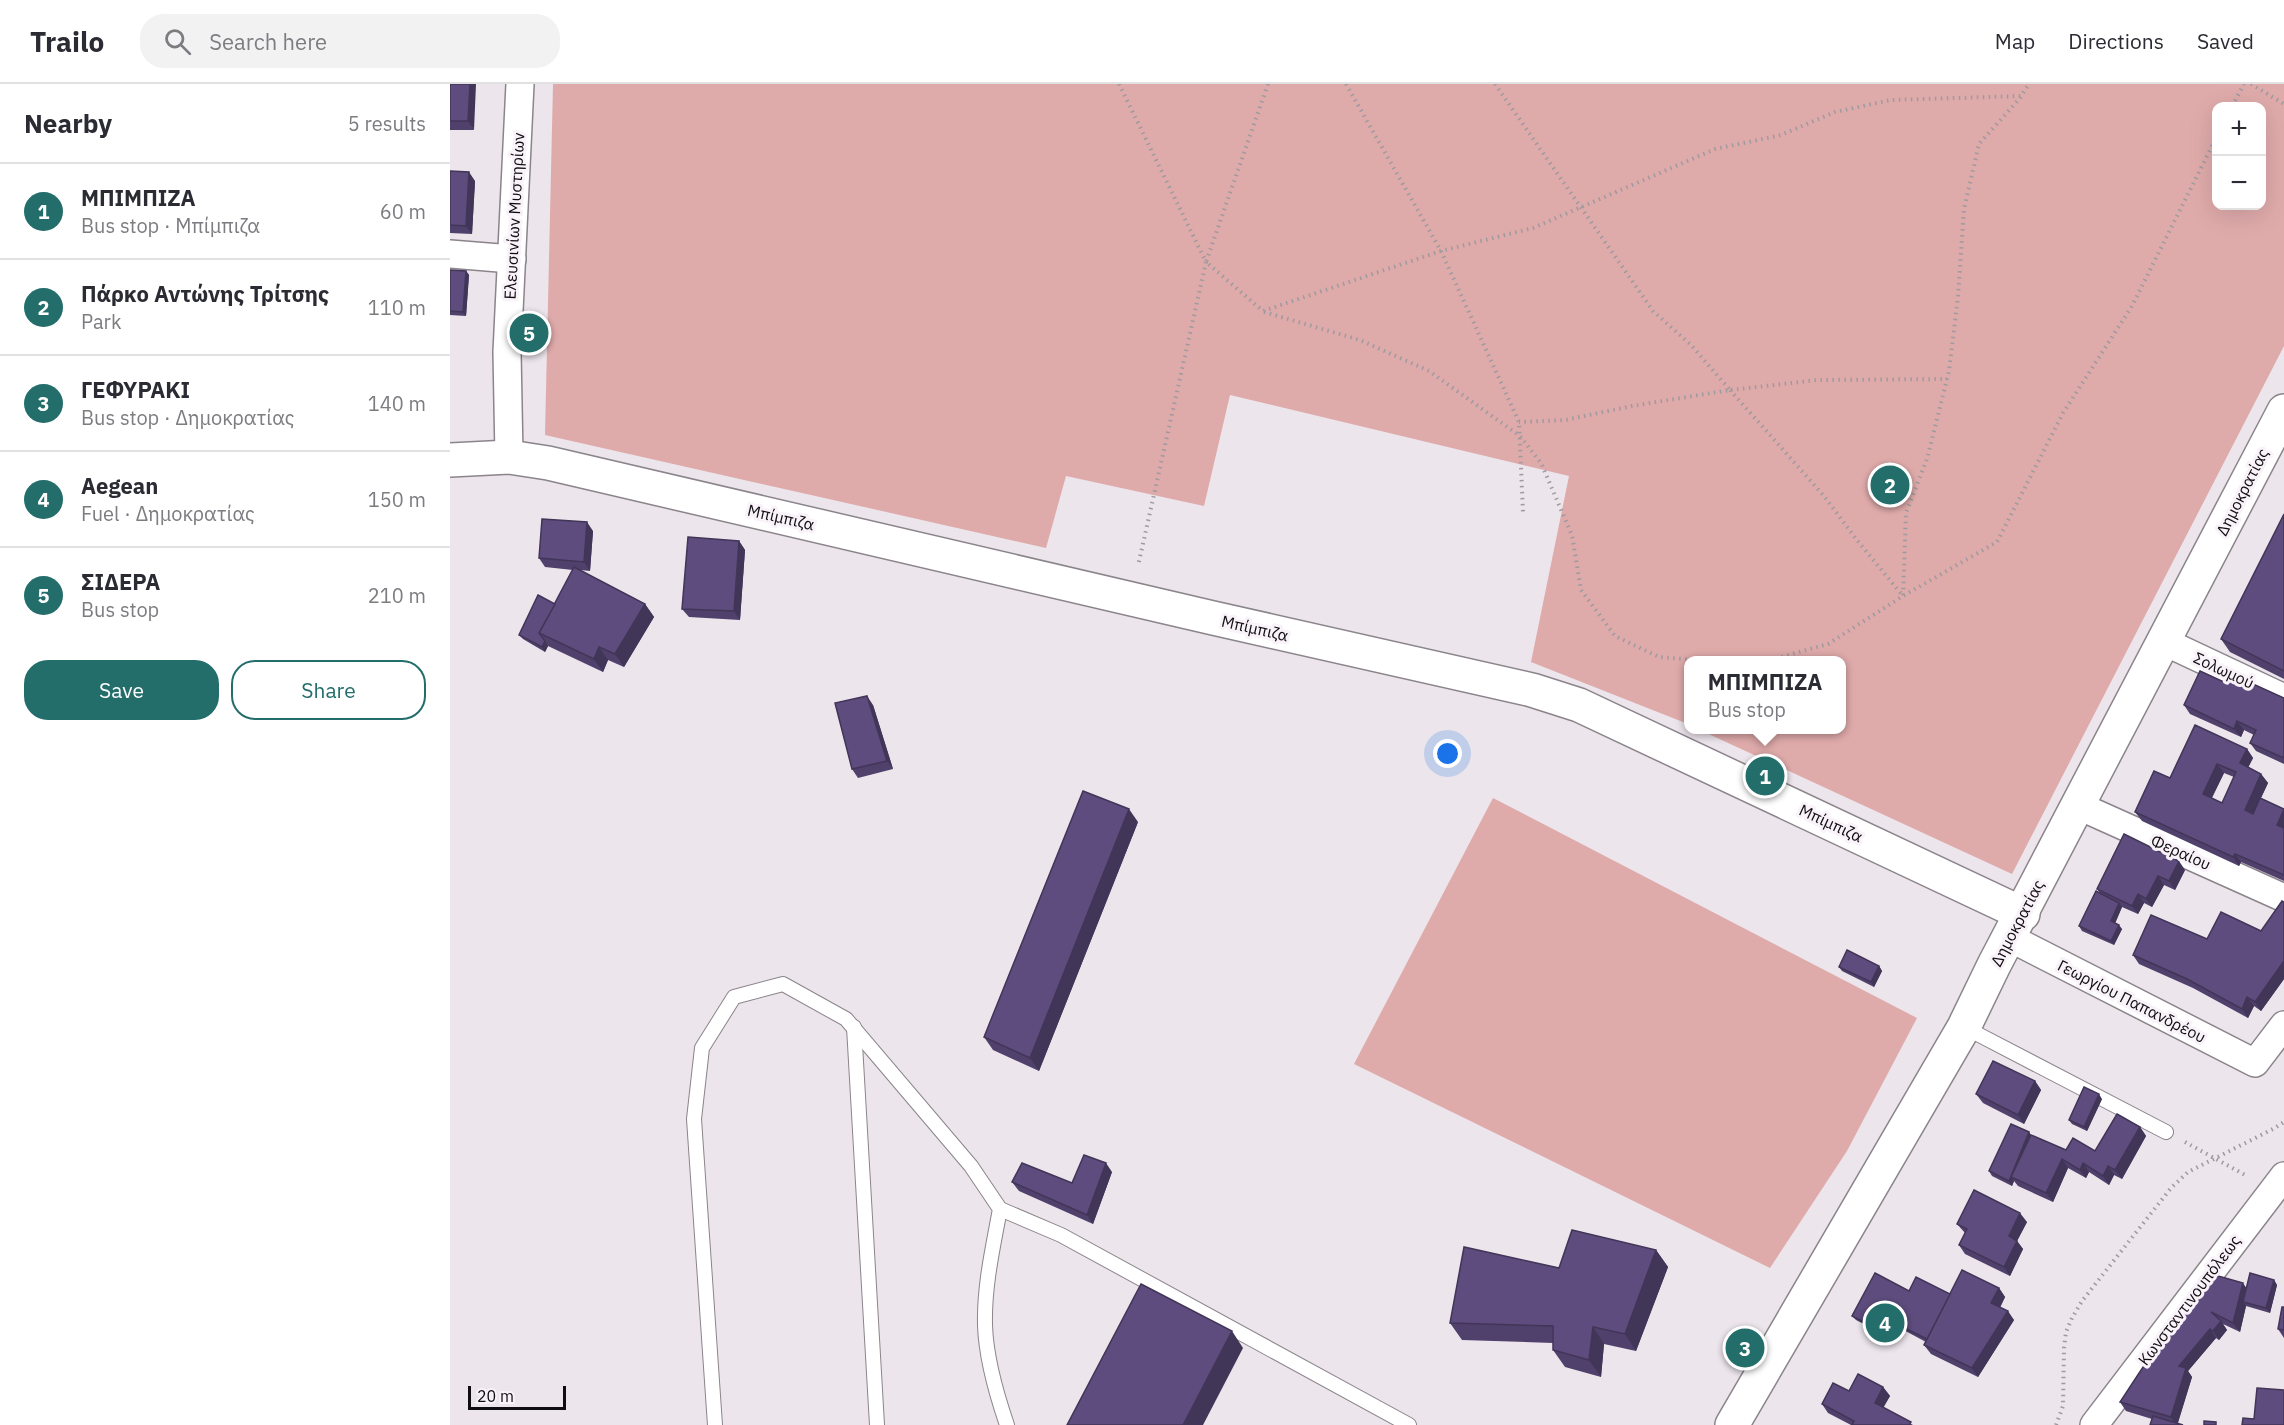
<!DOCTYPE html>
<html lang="en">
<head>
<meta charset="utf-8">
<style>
	body { margin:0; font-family:"IBM Plex Sans",sans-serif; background:#f2f2f3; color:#2b2b33 }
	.controls { position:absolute; right:18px; top:18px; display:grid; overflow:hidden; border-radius:12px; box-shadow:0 6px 24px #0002 }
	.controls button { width:54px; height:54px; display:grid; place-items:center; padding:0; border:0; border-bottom:2px solid #e1e1e2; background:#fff; color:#2b2b33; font:30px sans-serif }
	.scale { position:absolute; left:18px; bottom:15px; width:98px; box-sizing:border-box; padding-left:6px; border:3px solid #0f0d0f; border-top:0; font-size:16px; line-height:21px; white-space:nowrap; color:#0f0d0f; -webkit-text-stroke:4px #f9f2f9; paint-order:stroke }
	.you { position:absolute; left:998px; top:670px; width:21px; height:21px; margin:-15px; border:4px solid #fff; border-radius:50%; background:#1a73e8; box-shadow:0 0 0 9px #1a73e833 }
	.badge { display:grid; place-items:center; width:39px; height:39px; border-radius:50%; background:#236e6b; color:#fff; font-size:20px; font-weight:700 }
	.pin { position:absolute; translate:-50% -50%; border:3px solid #fff; box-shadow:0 2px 6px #0006 }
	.popup { position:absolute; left:1234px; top:572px; width:162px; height:78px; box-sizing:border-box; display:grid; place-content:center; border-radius:12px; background:#fff; filter:drop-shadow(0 2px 4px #0005); font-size:20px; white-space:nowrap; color:#7c7c81 }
	.popup b { font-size:22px; color:#2b2b33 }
	.popup::after { content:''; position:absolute; left:50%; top:100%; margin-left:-12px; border:12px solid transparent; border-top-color:#fff }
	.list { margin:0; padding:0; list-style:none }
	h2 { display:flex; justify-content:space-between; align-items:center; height:78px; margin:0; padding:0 24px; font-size:26px }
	h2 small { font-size:20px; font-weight:400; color:#7c7c81 }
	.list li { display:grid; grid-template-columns:39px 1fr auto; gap:18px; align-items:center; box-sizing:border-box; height:96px; padding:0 24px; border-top:2px solid #e1e1e2 }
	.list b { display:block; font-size:22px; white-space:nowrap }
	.list p { margin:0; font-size:20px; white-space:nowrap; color:#7c7c81 }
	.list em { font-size:20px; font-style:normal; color:#7c7c81 }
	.actions { display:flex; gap:12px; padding:18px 24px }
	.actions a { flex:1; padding:14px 0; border:2px solid #236e6b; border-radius:24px; text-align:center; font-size:21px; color:#236e6b }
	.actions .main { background:#236e6b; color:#fff }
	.icon { flex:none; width:33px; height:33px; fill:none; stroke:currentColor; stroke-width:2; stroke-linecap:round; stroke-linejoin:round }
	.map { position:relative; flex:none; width:1834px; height:1341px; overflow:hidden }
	header { display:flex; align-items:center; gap:36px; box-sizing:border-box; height:84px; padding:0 30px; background:#fff; border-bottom:2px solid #e1e1e2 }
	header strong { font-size:28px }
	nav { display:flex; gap:33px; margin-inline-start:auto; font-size:21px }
	.search { width:420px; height:54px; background:#f2f2f3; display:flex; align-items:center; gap:15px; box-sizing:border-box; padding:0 21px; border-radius:24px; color:#7c7c81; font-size:22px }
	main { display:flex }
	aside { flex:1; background:#fff }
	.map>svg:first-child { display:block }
	.green { fill:#dfaaaa; fill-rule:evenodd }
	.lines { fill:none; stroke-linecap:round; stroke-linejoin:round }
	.service-casing { stroke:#8b848b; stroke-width:16 }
	.minor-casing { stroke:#8b848b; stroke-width:30 }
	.tertiary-casing { stroke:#8b848b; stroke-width:36 }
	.secondary-casing { stroke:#8b848b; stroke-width:36 }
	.path { stroke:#9f9a9f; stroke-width:4; stroke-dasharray:1.5 4.5; stroke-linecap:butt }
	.service { stroke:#fff; stroke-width:14 }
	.minor { stroke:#fff; stroke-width:27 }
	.tertiary { stroke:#fff; stroke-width:33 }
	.secondary { stroke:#fff; stroke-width:33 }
	.wall { fill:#50416c; fill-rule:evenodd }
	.shaded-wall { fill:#413558 }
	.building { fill:#5d4c7d; stroke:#413558; stroke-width:1.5; fill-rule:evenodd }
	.labels { text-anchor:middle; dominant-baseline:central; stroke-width:6; stroke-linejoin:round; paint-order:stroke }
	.street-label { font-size:16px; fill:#0f0d0f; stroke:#f9f2f9 }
</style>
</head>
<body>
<header>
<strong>Trailo</strong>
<div class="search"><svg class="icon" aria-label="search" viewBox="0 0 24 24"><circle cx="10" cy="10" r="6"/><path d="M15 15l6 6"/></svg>Search here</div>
<nav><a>Map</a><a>Directions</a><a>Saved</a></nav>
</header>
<main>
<aside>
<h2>Nearby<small>5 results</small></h2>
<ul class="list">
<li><span class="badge">1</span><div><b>ΜΠΙΜΠΙΖΑ</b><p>Bus stop · Μπίμπιζα</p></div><em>60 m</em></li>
<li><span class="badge">2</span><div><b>Πάρκο Αντώνης Τρίτσης</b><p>Park</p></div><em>110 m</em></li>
<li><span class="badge">3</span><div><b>ΓΕΦΥΡΑΚΙ</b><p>Bus stop · Δημοκρατίας</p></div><em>140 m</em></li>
<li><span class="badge">4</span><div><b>Aegean</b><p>Fuel · Δημοκρατίας</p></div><em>150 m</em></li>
<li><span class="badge">5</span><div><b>ΣΙΔΕΡΑ</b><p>Bus stop</p></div><em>210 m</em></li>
</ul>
<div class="actions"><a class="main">Save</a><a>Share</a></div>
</aside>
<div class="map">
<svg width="1834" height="1341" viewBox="0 0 1834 1341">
	<rect width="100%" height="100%" fill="#ece5ec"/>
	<g class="green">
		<path d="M103,0H1834V262L1562,790L1250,646H1392V576H1238V640L1081,578L1119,392L780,311L754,422L616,392L596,464L95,351ZM1766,22H1812V122H1766Z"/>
		<path d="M1043,714L1467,934L1397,1067L1320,1184L904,980Z"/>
	</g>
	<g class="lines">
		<defs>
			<g id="service">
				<path d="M404,943L427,1341"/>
				<path d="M1514,943L1716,1048"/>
				<path d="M550,1125L611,1151L959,1341"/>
				<path d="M265,1341L244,1035L252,964L284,913L333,900L396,935L521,1082L550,1125C543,1163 534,1202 535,1241C536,1275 546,1309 557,1341"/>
			</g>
			<g id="minor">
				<path d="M0,170L62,175"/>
				<path d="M59,373L57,268L70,0"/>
				<path d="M1715,558L1834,614"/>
				<path d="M1629,722L1834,814"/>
				<path d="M1560,854L1805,979L1834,941"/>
				<path d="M1644,1341L1834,1092"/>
			</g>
			<path id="tertiary" d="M0,376L59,373L98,379L763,534L1082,606L1129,621L1573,830"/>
			<path id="secondary" d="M1282,1341L1514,943L1544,881L1834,327"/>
		</defs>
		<use href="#service" class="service-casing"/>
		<use href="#minor" class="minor-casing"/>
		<use href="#tertiary" class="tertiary-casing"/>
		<use href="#secondary" class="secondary-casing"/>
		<g class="path">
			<path d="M669,0L756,178L688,482"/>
			<path d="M818,0L756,178L813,227L991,167L1083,144L1265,65L1331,51L1385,28L1441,16L1571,12L1579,0"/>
			<path d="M896,0L991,167L1069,338L1073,428"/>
			<path d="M1045,0L1203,227L1241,261L1280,306L1182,322L1115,336L1069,338"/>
			<path d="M1801,0L1834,20"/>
			<path d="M1782,22L1794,0"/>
			<path d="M814,228L910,256L979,287L1070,352L1091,379L1122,451L1131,506L1165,552L1209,573L1248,576"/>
			<path d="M1280,306L1374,412L1406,455L1453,512L1547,458L1613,329L1682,222L1766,54"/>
			<path d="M1281,306L1367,296L1497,295"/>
			<path d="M1320,576L1378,560L1453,512L1456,429L1477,375L1499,287L1508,213L1514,125L1529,60L1571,13"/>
			<path d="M1735,1058L1797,1092"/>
			<path d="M1606,1341L1613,1322L1614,1264L1616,1248L1622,1234L1632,1217L1721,1104L1738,1088L1823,1045L1834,1038"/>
		</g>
		<use href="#service" class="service"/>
		<use href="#minor" class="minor"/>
		<use href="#tertiary" class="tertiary"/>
		<use href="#secondary" class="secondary"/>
	</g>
	<g class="wall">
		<path d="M0,0L24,46H0Z"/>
		<path d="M0,87L25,97L22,150L0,149Z"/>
		<path d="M0,186L16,187L19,191L16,232L0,231Z"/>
		<path d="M1834,430V595L1780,568L1771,555Z"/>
		<path d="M143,447L140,487L130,486L195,520L204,533L174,583L158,576L153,588L98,562L95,568L73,555L69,551L105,520L123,486L95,483L89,474Z"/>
		<path d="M289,457L295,466L290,536L239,533L232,525Z"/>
		<path d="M1776,599L1834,614V680L1806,667L1800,659L1804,651L1794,646L1791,653L1740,630L1734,621Z"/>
		<path d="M423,621L443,685L408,694L402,685Z"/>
		<path d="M1797,665L1803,674L1798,683L1811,690L1818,699L1811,714L1834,725V797L1791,778L1789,782L1692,737L1685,728L1720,694ZM1774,689L1784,693L1772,719L1762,714Z"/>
		<path d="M688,738L589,987L543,966L534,953Z"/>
		<path d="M1735,786L1725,806L1714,801L1702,823L1694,819L1688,830L1672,823L1665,839L1672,845L1664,861L1632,847L1629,842L1651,810L1647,805Z"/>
		<path d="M1834,818V895L1811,927L1804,922L1798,934L1743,904L1689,880L1683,871L1757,855L1811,847Z"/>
		<path d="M1429,882L1432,887L1424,903L1392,887L1389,883Z"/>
		<path d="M1585,997L1591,1006L1574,1040L1533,1019L1526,1010Z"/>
		<path d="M1652,1015L1637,1047L1622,1040L1619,1036Z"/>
		<path d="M1690,1043L1696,1052L1672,1095L1664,1091L1659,1101L1639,1088L1636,1094L1618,1084L1603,1118L1568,1102L1564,1097L1562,1102L1542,1092L1539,1087L1579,1048L1581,1051L1616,1066L1645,1067Z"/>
		<path d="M662,1088L643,1140L569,1107L562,1098L622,1099Z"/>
		<path d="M1577,1138L1567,1157L1573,1165L1560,1192L1515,1170L1509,1161L1515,1149L1507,1140Z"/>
		<path d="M1206,1166L1218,1183L1186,1267L1154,1260L1151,1293L1115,1283L1103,1266V1259L1012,1256L1000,1239L1109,1184Z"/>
		<path d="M1824,1196L1827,1201L1820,1229L1796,1222L1790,1248L1773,1240L1777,1246L1769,1256L1766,1254L1738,1287L1742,1293L1728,1339L1702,1335L1676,1327L1670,1318L1699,1274L1796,1203Z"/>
		<path d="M1549,1204L1555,1213L1550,1223L1564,1236L1528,1293L1481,1270L1474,1261L1476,1258L1448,1243L1442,1255L1406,1236L1402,1232L1459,1207L1500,1210Z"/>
		<path d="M1834,1223V1254L1828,1245Z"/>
		<path d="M1433,1303L1440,1312L1433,1323L1463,1341H1401L1378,1329L1372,1320L1399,1307Z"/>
	</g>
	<g class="shaded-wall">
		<path d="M20,0H26L24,46L18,37Z"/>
		<path d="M19,88L25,97L22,150L16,142Z"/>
		<path d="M16,187L19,191L16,232L13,228Z"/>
		<path d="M137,438L143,447L140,487L134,478Z"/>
		<path d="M289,457L295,466L290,536L284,527Z"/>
		<path d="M195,520L204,533L174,583L165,570Z"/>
		<path d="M95,557L98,562L95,568L92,563Z"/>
		<path d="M149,563L158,576L153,588L144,575Z"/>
		<path d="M417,612L423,621L443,685L437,677Z"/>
		<path d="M1787,637L1794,646L1791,653L1784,645Z"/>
		<path d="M1797,665L1803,674L1796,688L1790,679Z"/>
		<path d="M1767,680L1774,689L1759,719L1753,710Z"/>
		<path d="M1811,690L1818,699L1801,735L1795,726Z"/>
		<path d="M679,725L688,738L589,987L580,974Z"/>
		<path d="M1834,726V748L1827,741Z"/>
		<path d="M1785,770L1791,778L1789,782L1783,773Z"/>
		<path d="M1729,777L1735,786L1725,806L1719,797Z"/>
		<path d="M1708,792L1714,801L1702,823L1696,815Z"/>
		<path d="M1688,810L1694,819L1688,830L1682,822Z"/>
		<path d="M1669,819L1672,823L1664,842L1661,837Z"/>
		<path d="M1669,841L1672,845L1664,861L1661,857Z"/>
		<path d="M1834,877V895L1811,927L1805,918Z"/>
		<path d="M1429,882L1432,887L1424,903L1421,898Z"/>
		<path d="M1797,913L1804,922L1798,934L1792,925Z"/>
		<path d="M1585,997L1591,1006L1574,1040L1568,1031Z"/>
		<path d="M1649,1010L1652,1015L1637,1047L1634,1043Z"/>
		<path d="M1690,1043L1696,1052L1672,1095L1665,1086Z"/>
		<path d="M1579,1048L1582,1053L1561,1093L1564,1097L1562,1102L1559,1097Z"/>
		<path d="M1612,1075L1618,1084L1603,1118L1596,1109Z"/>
		<path d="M656,1079L662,1088L643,1140L637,1131Z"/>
		<path d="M1633,1079L1639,1088L1636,1094L1630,1086Z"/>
		<path d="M1658,1082L1664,1091L1659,1101L1653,1092Z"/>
		<path d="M1570,1129L1577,1138L1567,1157L1573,1165L1560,1192L1554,1183L1559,1152Z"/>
		<path d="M1206,1166L1218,1183L1186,1267L1175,1250Z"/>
		<path d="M1824,1196L1827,1201L1820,1229L1816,1224Z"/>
		<path d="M1793,1199L1799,1208L1793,1218L1796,1222L1790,1248L1783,1239Z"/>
		<path d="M1549,1204L1555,1213L1548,1228L1541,1219Z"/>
		<path d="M1558,1227L1564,1236L1528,1293L1522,1284Z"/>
		<path d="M1771,1237L1777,1246L1769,1256L1763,1247Z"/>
		<path d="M1444,1239L1448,1243L1442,1255L1439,1251Z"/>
		<path d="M1143,1243L1154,1260L1151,1293L1139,1276Z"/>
		<path d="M1760,1245L1766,1254L1738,1287L1742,1293L1727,1341H1726L1721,1333L1729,1282Z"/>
		<path d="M782,1247L793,1264L753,1341H733Z"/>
		<path d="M1433,1303L1440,1312L1431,1328L1425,1319Z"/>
	</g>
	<g class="building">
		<path d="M0,0H20L18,37H0Z"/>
		<path d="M0,87L19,88L16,142L0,141Z"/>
		<path d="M0,186L16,187L13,228L0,227Z"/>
		<path d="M1834,430V587L1771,555Z"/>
		<path d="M92,435L137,438L134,478L89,474Z"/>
		<path d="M238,453L289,457L284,527L232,525Z"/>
		<path d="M124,483L195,520L165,570L149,563L144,575L89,549Z"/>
		<path d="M88,511L105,520L89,549L95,557L92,563L69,551Z"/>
		<path d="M1750,587L1776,599L1781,590L1834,614V674L1800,659L1806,646L1787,637L1784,645L1734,621Z"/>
		<path d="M417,612L437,677L402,685L385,619Z"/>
		<path d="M1745,641L1797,665L1790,679L1811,690L1795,726L1803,730L1810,714L1834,725L1827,741L1834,744V791L1785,770L1783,773L1685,728L1704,687L1720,694ZM1767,680L1786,688L1772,719L1753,710Z"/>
		<path d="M633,707L679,725L580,974L534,953Z"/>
		<path d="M1674,750L1729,777L1719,797L1708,792L1696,815L1688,810L1682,822L1647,805Z"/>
		<path d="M1646,807L1669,819L1661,837L1669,841L1661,857L1629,842Z"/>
		<path d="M1832,817L1834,818V877L1805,918L1797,913L1792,925L1737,895L1683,871L1701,831L1757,855L1771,828L1811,847Z"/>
		<path d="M1397,866L1429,882L1421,898L1389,883Z"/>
		<path d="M1543,977L1585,997L1568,1031L1526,1010Z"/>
		<path d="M1634,1003L1649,1010L1634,1043L1619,1036Z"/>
		<path d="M1667,1030L1690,1043L1665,1086L1658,1082L1653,1092L1633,1079L1630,1086L1612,1075L1596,1109L1561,1093L1581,1051L1616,1066L1623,1054L1645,1067Z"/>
		<path d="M1561,1040L1579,1048L1559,1097L1539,1087Z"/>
		<path d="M634,1071L656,1079L637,1131L562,1098L572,1079L622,1099Z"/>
		<path d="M1524,1106L1570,1129L1559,1152L1567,1157L1554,1183L1509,1161L1517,1145L1507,1140Z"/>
		<path d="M1122,1146L1206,1166L1175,1250L1143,1243L1139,1276L1103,1266V1242L1000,1239L1014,1163L1109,1184Z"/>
		<path d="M1512,1186L1549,1204L1541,1219L1558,1227L1522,1284L1474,1261Z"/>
		<path d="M1425,1189L1459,1207L1466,1193L1500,1210L1477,1255L1444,1239L1439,1251L1402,1232Z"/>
		<path d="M1800,1189L1824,1196L1816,1224L1793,1218Z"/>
		<path d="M1761,1190L1793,1199L1783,1239L1761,1228L1771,1237L1763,1247L1760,1245L1729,1282L1736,1284L1721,1333L1670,1318L1699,1274Z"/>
		<path d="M691,1200L782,1247L733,1341H617Z"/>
		<path d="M1832,1223H1834V1246L1828,1245Z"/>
		<path d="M1408,1290L1433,1303L1425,1319L1461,1338L1459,1341H1402L1404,1337L1372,1320L1383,1299L1399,1307Z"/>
		<path d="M1807,1304L1834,1306V1341H1792L1793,1334L1804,1335Z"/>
		<path d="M1703,1332L1733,1341H1700Z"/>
		<path d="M1754,1337L1766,1338V1341H1754Z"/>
	</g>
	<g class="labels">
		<g class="street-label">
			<text transform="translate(64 132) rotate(-87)">Ελευσινίων Μυστηρίων</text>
			<text transform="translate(1792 408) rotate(-63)">Δημοκρατίας</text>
			<text transform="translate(331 433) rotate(13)">Μπίμπιζα</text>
			<text transform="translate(805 544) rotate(13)">Μπίμπιζα</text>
			<text transform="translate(1774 586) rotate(25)">Σολωμού</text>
			<text transform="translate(1381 739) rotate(25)">Μπίμπιζα</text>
			<text transform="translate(1731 768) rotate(24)">Φεραίου</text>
			<text transform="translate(1567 839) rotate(-62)">Δημοκρατίας</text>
			<text transform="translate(1682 917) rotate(27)">Γεωργίου Παπανδρέου</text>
			<text transform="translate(1739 1216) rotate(-53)">Κωνσταντινουπόλεως</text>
		</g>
	</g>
</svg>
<div class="controls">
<button>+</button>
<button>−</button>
</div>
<div class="scale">20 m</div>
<div class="you"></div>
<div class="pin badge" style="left:1315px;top:692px">1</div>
<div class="popup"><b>ΜΠΙΜΠΙΖΑ</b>Bus stop</div>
<div class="pin badge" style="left:1440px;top:401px">2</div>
<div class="pin badge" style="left:1295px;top:1264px">3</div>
<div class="pin badge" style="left:1435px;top:1239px">4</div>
<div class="pin badge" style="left:79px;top:249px">5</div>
</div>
</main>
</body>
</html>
